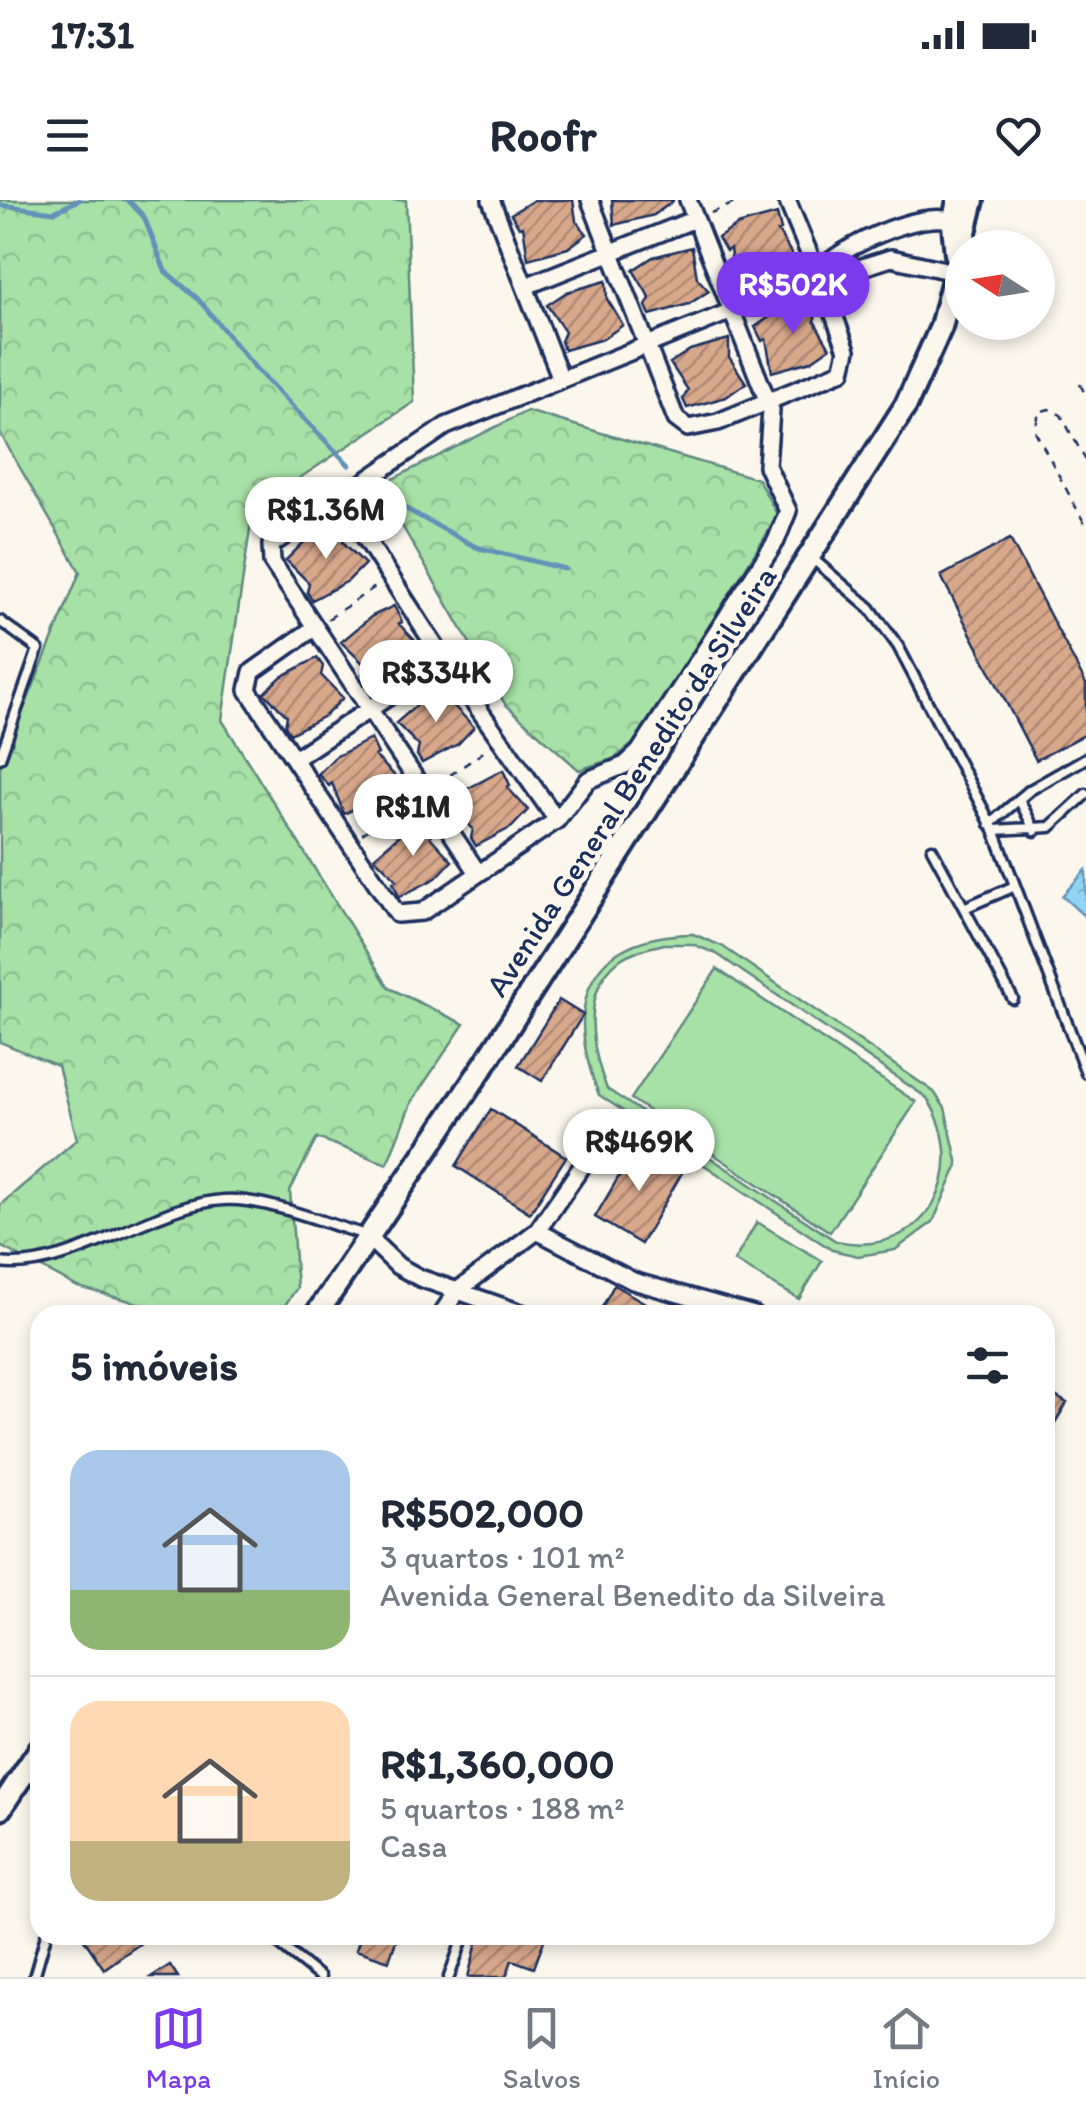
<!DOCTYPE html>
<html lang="pt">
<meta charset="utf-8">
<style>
body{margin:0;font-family:Itim,sans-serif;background:#f6f6f7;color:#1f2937;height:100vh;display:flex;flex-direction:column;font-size:38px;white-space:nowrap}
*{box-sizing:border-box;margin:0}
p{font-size:32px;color:#747a83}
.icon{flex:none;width:55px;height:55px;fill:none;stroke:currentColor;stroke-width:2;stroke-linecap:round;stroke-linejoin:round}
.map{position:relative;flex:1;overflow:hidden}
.sheet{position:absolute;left:30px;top:1105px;width:1025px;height:640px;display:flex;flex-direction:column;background:#fff;border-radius:30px;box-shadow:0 5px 15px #0003}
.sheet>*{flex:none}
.needle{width:65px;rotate:282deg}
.fabs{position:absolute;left:945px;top:30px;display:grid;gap:20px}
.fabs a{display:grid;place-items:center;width:110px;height:110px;border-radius:50%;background:#fff;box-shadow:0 5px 15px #0003;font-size:50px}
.price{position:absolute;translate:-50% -85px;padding:0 22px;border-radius:35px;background:#fff;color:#222;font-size:32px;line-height:65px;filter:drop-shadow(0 2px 5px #0008)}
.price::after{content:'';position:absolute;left:50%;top:60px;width:30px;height:22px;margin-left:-15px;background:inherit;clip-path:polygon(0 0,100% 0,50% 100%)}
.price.current{background:#7c3aed;color:#fff}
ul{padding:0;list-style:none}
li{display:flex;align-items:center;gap:30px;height:250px;padding:0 40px}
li+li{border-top:2px solid #e0e1e3}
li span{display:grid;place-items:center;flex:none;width:280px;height:200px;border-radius:30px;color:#555}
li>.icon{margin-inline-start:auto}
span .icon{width:120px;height:120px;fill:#fffc;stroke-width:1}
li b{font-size:42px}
h2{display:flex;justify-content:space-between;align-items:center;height:120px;padding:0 40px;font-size:42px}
.status{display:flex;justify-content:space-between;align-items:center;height:70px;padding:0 50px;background:#fff;direction:ltr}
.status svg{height:28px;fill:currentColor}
header{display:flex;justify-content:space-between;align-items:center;height:130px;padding:0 40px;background:#fff;font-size:45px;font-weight:700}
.dock{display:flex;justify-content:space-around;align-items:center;height:140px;border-top:2px solid #e0e1e3;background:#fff;font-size:28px;color:#747a83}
.dock a{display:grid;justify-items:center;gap:5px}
.dock .current{color:#7c3aed}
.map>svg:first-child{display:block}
</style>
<div class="status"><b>17:31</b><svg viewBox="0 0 49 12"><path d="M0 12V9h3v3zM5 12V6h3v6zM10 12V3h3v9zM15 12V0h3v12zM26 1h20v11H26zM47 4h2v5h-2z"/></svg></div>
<header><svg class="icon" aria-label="menu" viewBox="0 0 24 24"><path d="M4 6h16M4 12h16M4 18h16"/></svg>Roofr<svg class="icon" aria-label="heart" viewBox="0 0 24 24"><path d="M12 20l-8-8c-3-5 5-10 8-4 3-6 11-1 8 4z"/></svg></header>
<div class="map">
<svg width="1086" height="1777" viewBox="0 0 1086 1777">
<defs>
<pattern id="forest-crowns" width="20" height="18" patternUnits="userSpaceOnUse" patternTransform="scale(2.5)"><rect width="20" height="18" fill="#a7e1a6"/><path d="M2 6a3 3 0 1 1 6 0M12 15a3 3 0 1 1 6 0" fill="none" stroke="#8fc191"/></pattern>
<pattern id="water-ripples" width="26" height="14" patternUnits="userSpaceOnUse" patternTransform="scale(2.5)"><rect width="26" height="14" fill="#92d4f4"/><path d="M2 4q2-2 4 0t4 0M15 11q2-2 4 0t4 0" fill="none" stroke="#7db6d4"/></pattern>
<pattern id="building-hatch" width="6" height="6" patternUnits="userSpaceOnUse" patternTransform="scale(2.5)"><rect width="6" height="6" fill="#d8a88a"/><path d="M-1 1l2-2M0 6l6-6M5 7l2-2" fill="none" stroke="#ae8974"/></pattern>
</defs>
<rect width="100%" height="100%" fill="#fbf7ec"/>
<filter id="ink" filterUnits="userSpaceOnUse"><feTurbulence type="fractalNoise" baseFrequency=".01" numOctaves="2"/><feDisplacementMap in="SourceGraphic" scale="20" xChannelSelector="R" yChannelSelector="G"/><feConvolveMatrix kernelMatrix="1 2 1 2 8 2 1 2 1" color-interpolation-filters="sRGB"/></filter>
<g filter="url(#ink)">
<!-- grass -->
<path fill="#a7e1a6" stroke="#618882" stroke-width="2.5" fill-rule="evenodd" d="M693,734L722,746L934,892L945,908L958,965L933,1022L895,1050L858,1056L832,1050L599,895C563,803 586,736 693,734ZM664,744H692L717,754L927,898C974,972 926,1060 836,1041L607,889C592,851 580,791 618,761C630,751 649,748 664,744Z
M717,769L916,902L830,1032L631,899Z
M757,1022L822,1061L799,1099L734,1061Z"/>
<!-- forest -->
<path fill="url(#forest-crowns)" stroke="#618882" stroke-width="2.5" d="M0,0H406L414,202L253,309L222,520L389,788L464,824L412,901L387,964L317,938L290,991L297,1088L278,1115H182L78,1087L0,1046V1005L77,939L58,866L0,842V567L80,372L0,233Z
M527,211L758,279L778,316L638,540L615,558L579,570L505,504L379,286Z"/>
<!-- water -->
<path fill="url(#water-ripples)" stroke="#6292b8" stroke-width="2.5" d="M1086,670V713L1084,716L1062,696Z"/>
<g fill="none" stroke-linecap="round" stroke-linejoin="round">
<!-- stream -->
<path stroke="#6292b8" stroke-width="5" d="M128,0L144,17L165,71L198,99L256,169L349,265
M0,5L54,12L79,0
M388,299L476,347L565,369"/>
</g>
<!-- building -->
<path fill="url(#building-hatch)" stroke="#1b2f5e" stroke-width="2.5" d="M573,0L576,21L587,34L568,48L528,59L523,26L519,27L511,14L534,0Z
M612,0H673V1L654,15L614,25Z
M777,14L781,30L778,31L794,58L774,72L735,82L730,49L726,51L718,38L738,25Z
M692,47L697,78L709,91L689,104L650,115L646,106L650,98L633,70L653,57Z
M606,81L607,99L623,125L603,139L564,150L561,141L565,132L547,105L567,92Z
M814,103L817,113L814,121L830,148L811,161L772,172L766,139L762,141L755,127L774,114Z
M729,139V157L746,183L726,197L687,208L683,199L688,190L670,163L690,150Z
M339,324L345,333L343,342L365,364L348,381L312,400L307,392L309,383L286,360L303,343Z
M1010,339L1086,484V534L1036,560L941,376Z
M394,406L402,422L399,424L420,446L404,464L368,482L362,474L365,465L341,442L372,416Z
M317,458L323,466L321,475L343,498L326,515L290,534L285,526L287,516L264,493L281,477Z
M449,487L456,502L453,505L474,527L458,544L422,563L417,555L419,546L396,523L426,497Z
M371,539L378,554L375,556L397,578L380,596L344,614L332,583L329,586L318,574L335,557Z
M503,570L510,585L507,587L528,610L512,627L476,646L471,638L473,629L450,605L467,589Z
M427,621L431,638L452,661L436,678L399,697L393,682L397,680L374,657L404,631Z
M559,800L583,815L542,881L518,866Z
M491,909L566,957L530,1013L456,966Z
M638,944L683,971L641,1044L595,1017Z
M614,1085L666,1115H607L600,1111Z
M1045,1190L1067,1203L1045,1239Z
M81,1735H152L104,1769Z
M361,1735H398L389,1761L356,1750Z
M479,1735H546L534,1768L512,1760L506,1777H468Z
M170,1765L178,1777H151Z"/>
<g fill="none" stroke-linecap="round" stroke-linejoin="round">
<!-- lane casing -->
<g stroke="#1b2f5e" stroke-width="15">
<path id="lane" d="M813,359L870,408L898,446L994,630L1086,873
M0,421L38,449L0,558
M1019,599L1035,631
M990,624L1030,590L1086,558
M994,630L1050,627L1086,594
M932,649L1013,799
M964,708L1015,686
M0,1063C69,1073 154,1004 223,1000C264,997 326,1024 366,1035
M268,1735L320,1777
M34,1777L46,1735
M449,1777L464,1735"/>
</g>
<!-- street casing -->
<g stroke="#1b2f5e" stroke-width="22">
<path id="street" d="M491,0L561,179
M590,0L676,219L688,228L718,222L842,171L847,150L824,88
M787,0L813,63
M805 76a13 13 0 1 1 26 0a13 13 0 1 1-26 0Z
M826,65C847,44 935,3 960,25
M831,77L891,58L954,72
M526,86L695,19
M339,297L444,460L557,620
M314,428L252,472L248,490L397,714L422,712L557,620L588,580L625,565L639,552L776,341L788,311L767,266L771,210L688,0
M294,559L444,460
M478,673L272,362L271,345L446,226L806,81
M537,1031L633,1081L754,1115
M366,1035L398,1066L420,1078L527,1115
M441,1115L457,1091L537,1031L603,936"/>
</g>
<!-- secondary casing -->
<g stroke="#1b2f5e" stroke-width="28">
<path id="secondary" d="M956,54L953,25L958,0
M316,1115L486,862L906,205L941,127L973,0
M0,1609L40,1549"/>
</g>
<!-- path -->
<path stroke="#1b2f5e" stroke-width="2.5" stroke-dasharray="8 8" stroke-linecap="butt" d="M711,13L742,0
M1080,184L1086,196
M1086,261L1061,215L1049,209L1039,212L1035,231L1086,326
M328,419L375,387
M437,584L488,549
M362,634L409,602"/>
<!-- lane -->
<use href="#lane" stroke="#fbf7ec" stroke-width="8"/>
<!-- street -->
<use href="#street" stroke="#fbf7ec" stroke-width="15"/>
<!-- secondary -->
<use href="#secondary" stroke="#fbf7ec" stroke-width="20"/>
</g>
</g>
<g text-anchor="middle" stroke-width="10" stroke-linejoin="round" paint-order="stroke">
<!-- street labels -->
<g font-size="32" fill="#1b2f5e" stroke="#fbf7ec">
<text transform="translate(631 581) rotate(-57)" y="11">Avenida General Benedito da Silveira</text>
</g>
</g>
</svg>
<div class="fabs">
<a><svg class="needle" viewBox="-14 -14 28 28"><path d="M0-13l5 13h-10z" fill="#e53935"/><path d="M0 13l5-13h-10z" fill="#747a83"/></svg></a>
</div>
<b class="price current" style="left:793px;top:137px">R$502K</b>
<b class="price" style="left:326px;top:362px">R$1.36M</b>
<b class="price" style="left:436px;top:525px">R$334K</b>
<b class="price" style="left:413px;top:659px">R$1M</b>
<b class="price" style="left:639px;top:994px">R$469K</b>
<section class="sheet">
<h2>5 imóveis<svg class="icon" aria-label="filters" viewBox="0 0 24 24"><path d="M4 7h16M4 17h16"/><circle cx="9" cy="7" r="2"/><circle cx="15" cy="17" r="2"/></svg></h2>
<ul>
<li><span style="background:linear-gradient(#a9c7e8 70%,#8fb573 0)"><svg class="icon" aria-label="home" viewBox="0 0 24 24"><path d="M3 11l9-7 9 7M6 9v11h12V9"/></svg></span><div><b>R$502,000</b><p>3 quartos · 101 m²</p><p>Avenida General Benedito da Silveira</p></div></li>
<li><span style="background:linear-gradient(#ffd9b3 70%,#c2b280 0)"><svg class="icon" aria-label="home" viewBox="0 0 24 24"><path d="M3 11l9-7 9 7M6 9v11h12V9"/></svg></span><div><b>R$1,360,000</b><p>5 quartos · 188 m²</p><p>Casa</p></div></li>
</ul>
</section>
</div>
<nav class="dock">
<a class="current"><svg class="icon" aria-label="map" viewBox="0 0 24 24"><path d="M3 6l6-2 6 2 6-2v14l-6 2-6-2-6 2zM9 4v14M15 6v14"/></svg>Mapa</a>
<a><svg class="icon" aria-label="saved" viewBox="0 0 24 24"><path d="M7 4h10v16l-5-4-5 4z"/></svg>Salvos</a>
<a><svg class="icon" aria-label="home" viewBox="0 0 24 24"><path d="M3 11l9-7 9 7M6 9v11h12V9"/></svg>Início</a>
</nav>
